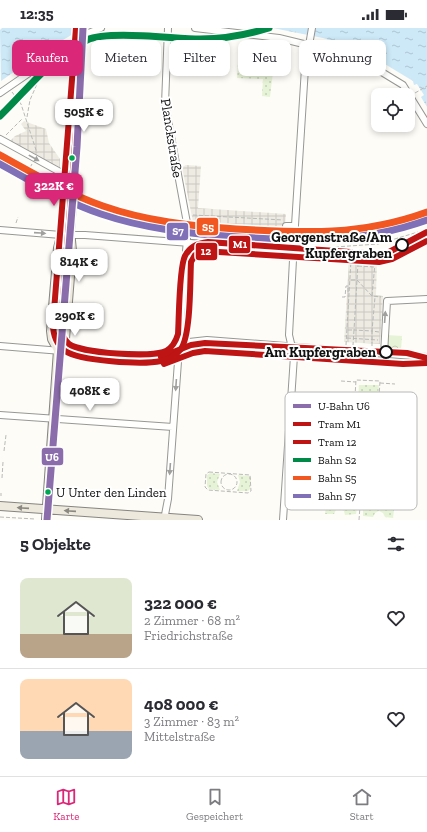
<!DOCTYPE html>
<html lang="de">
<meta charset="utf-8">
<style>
body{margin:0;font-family:"Zilla Slab",serif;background:#f2f2f3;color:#2b2b33;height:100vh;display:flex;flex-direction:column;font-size:15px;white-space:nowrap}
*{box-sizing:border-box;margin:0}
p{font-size:13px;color:#7c7c81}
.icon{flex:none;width:22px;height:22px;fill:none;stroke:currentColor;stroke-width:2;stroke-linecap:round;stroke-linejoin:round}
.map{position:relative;height:492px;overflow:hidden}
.sheet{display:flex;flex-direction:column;background:#fff;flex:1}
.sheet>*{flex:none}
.top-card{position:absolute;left:12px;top:12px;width:403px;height:36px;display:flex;gap:8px}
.buttons{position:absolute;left:371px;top:60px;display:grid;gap:8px}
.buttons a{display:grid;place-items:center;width:44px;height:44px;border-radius:8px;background:#fff;box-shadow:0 2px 6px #0003;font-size:20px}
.price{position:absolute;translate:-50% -34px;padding:0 9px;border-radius:8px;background:#fff;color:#222;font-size:13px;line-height:26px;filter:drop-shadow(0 1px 2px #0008)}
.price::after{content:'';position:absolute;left:50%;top:24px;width:12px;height:9px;margin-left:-6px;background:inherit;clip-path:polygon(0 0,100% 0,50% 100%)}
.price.selected{background:#db2777;color:#fff}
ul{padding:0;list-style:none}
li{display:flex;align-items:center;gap:12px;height:100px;padding:0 20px}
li+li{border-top:1px solid #e1e1e2}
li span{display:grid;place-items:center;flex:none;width:112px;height:80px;border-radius:8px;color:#555}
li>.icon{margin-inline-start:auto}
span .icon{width:48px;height:48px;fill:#fffc;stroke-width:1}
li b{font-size:17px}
h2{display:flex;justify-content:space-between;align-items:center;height:48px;padding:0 20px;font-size:17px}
.tag{padding:0 14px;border-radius:8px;background:#fff;box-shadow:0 2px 6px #0003;font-size:14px;line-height:36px}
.tag.selected{background:#db2777;color:#fff}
.status{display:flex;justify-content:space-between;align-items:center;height:28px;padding:0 20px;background:#fff;direction:ltr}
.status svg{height:11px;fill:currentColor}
.tabs{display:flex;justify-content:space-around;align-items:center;height:56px;border-top:1px solid #e1e1e2;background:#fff;font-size:11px;color:#7c7c81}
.tabs a{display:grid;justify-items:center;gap:2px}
.tabs .selected{color:#db2777}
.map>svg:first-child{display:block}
</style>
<div class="status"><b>12:35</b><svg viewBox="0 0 49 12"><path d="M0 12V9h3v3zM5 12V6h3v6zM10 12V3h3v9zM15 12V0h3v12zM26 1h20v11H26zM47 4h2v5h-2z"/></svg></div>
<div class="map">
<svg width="427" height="492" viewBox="0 0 427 492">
<defs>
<pattern id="grass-dots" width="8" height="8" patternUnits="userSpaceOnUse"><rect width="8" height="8" fill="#e7f3d7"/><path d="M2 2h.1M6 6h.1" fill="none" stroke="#c5cfb8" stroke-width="1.8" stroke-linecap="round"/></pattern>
<pattern id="park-crowns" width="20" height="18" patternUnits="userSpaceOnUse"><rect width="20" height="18" fill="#e7f3d7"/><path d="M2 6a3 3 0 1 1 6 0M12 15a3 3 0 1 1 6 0" fill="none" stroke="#c5cfb8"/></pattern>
<pattern id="plaza-grid" width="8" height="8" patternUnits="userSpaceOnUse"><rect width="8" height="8" fill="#edebe2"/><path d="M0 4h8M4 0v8" fill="none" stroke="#cac8c1"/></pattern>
<pattern id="water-ripples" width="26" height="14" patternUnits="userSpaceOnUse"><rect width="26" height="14" fill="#cde8f7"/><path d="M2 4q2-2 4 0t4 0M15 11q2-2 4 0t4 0" fill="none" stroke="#afc6d3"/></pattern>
</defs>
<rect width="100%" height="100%" fill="#fdfcf7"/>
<!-- grass -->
<path fill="url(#grass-dots)" d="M238,34C249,35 266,34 273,44L270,69L262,68L263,51L237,50Z
M359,357H379L375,415L355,414Z
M210,445L220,446L217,454L220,462L209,461L207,458V447Z
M238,447L249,448L251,450L250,461L248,463H237L240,454Z
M326,478L357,480L356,486L345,487L344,483L340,481L336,482L334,486H325Z
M363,480L394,482L393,490L385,489L383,485L379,483L375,485L373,489L363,488Z"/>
<!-- park -->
<path fill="url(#park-crowns)" d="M387,307L402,308L401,322L386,321Z"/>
<!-- plaza -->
<path fill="url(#plaza-grid)" d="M24,93L46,101L49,115L60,131V142L9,114L15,108L26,103L21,96Z
M186,137L201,138L198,180L286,186L285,200L193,194L182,139Z
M349,232L377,234L376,267L383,268L380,316L344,314Z"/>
<!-- water -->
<path fill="url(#water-ripples)" d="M2,0H83L53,18L52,17L1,53L0,2Z
M273,0H427V79L421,69L424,67L417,56L414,57L413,53L360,21L323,10Z"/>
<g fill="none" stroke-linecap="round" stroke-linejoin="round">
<!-- minor-tunnel -->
<path stroke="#dad9d4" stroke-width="6" stroke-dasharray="6 3" stroke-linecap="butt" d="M187,210V195"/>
<!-- minor casing -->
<g stroke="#979795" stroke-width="8">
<path id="minor" d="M168,0L165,76L187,195
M195,0L279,10L357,29L403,57L427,96
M0,65L86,6L101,0
M0,111L60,144L71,146
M286,198H295
M0,202L61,207
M70,207H85L377,229L392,226L427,207
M0,318L160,331L167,329L189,314L207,312L427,329
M384,326L387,273L427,271
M0,387L173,399
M164,492L168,471L187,210
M283,492L294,328L289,307L294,213L305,40L312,0"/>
</g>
<!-- major casing -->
<g stroke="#858482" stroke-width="10">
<path id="major" d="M58,322L64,315L65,311L72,223L70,202L74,151L71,147L81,0
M0,478L198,492
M46,492L58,322L52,311L51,303L58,220L63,201L67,151L71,147"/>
</g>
<!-- path -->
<path stroke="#b9b9b8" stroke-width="1" stroke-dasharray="4 2" stroke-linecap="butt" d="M37,55L53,37
M27,59L35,53L33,50
M12,64L21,76L37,125
M415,65L427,58
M62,87H66
M27,89L30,72L37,56L35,53
M6,107L22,91
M32,136L26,147L33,151
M34,153L35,150
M27,157L29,158
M79,176L94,183
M193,187L283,192
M16,195L18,189
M335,219L378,216L418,204
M358,235L354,302L372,303L375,269
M358,238L375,239
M351,252H357L372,268L381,269
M372,268L375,235
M342,269H345L346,258H348V264
M348,302H354L353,317
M347,310L378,312
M346,317L351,232
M372,318V303L379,304
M341,353L356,354
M380,355L395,356
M295,402L306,403L308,387L297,386
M352,417L356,352L380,353L376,419
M4,423L6,407
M355,424V417
M374,426V419
M209,444L250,447L251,463L248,465L208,462L205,459L206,446Z
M221 454a8 8 0 1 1 16 0a8 8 0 1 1-16 0Z
M2,450L3,434
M361,452L362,451
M1,468V465
M325,476L348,478
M371,479L395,481
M0,489L35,491
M359,492L360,478"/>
<!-- minor -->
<use href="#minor" stroke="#fffffe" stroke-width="6"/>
<!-- major -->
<use href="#major" stroke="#ede9dc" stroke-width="8"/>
<!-- tram -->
<path stroke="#d9c6c7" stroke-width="1" d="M407,325L427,327"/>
<!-- rail-1 casing -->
<g stroke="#fff" stroke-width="10">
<path id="rail-1" d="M0,88C27,62 52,28 87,12C109,2 174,11 200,11C224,11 246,7 269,0"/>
</g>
<!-- rail-2 casing -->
<g stroke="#fff" stroke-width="10">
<path id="rail-2" d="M0,127C33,145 66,165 103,178C146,193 191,198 236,201C305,205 361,208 427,184"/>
</g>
<!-- rail-3 casing -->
<g stroke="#fff" stroke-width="10">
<path id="rail-3" d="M0,136C33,154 65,174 101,186C145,201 192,206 238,209C304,213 363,215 427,192"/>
</g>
<!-- rail-1 -->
<use href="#rail-1" stroke="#018a47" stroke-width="7"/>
<!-- rail-2 -->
<use href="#rail-2" stroke="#f25721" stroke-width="7"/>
<!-- rail-3 -->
<use href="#rail-3" stroke="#8070b7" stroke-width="7"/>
<!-- tram-1 casing -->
<g stroke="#fff" stroke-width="9">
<path id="tram-1" d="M84,0L61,296C61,304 63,311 69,316C81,325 153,330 166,323C173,319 176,313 178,306C179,291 179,239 185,228C190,218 198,215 208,214L379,226L389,224L427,204
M161,329L191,317L205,315L407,325L427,330"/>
</g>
<!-- tram-2 casing -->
<g stroke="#fff" stroke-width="9">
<path id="tram-2" d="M76,0L53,296C53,306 56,316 65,323C80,333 142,337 161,333C169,332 176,327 181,321C191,306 190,254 191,234L195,227L202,223L379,234L392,231L427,213
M164,336L193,325L205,323L403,336L427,335"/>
</g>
<!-- tram-1 -->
<use href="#tram-1" stroke="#be1414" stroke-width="6"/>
<!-- tram-2 -->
<use href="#tram-2" stroke="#be1414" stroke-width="6"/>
<!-- metro-1 casing -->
<g stroke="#fff" stroke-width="10">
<path id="metro-1" d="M47,492L77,119L83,0"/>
</g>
<!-- metro-1 -->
<use href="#metro-1" stroke="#8c6dab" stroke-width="7"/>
</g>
<!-- one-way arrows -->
<defs><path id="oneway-solid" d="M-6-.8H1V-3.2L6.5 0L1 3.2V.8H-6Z"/></defs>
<g fill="#a0a09f">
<use href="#oneway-solid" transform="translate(34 130) rotate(29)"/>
<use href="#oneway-solid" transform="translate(40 205) rotate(4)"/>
<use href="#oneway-solid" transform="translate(385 289) rotate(-86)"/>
<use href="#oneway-solid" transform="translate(176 357) rotate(94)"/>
<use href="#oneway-solid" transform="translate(170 441) rotate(94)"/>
</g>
<g fill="#8a8881">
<use href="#oneway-solid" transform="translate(23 480) rotate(-176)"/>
<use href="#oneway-solid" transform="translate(70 483) rotate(-176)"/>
</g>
<!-- markers -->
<g fill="#00a651" stroke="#fff" stroke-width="1.5">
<circle cx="72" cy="130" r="3.5"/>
<circle cx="48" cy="464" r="3.5"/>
</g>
<g fill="#fff" stroke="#111" stroke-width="2">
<circle cx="402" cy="217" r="6"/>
<circle cx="386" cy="324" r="6"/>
</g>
<g text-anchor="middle" stroke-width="4" stroke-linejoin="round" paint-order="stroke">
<!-- bus labels -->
<g font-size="13" fill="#111" stroke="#fff" text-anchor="start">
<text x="56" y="469">U Unter den Linden</text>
</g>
<!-- street labels -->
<g font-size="14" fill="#111" stroke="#fff">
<text transform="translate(172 110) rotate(81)" y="5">Planckstraße</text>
</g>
<!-- stop labels -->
<g font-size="14" font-weight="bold" fill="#111" stroke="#fff" text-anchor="end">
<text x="392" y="214">Georgenstraße/Am<tspan x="392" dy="16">Kupfergraben</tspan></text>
<text x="376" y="329">Am Kupfergraben</text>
</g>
</g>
<!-- legend -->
<rect x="285" y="364" width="132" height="118" rx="6" fill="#fff" stroke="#b8b8b8" stroke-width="1"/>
<rect x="293" y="376" width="18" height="4" fill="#8c6dab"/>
<rect x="293" y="394" width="18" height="4" fill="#be1414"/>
<rect x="293" y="412" width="18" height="4" fill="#be1414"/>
<rect x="293" y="430" width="18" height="4" fill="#018a47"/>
<rect x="293" y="448" width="18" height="4" fill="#f25721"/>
<rect x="293" y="466" width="18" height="4" fill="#8070b7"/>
<g font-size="11" fill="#111">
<text x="318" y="382">U-Bahn U6</text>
<text x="318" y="400">Tram M1</text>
<text x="318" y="418">Tram 12</text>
<text x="318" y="436">Bahn S2</text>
<text x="318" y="454">Bahn S5</text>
<text x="318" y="472">Bahn S7</text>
</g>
<g stroke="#fff" stroke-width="1.5">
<rect x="196" y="189" width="23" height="19" rx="4" fill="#f25721"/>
<rect x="166" y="194" width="23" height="19" rx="4" fill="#8070b7"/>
<rect x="228" y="207" width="23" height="19" rx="4" fill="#be1414"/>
<rect x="195" y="214" width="23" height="19" rx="4" fill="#be1414"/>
<rect x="41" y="419" width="23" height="19" rx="4" fill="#8c6dab"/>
</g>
<g font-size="11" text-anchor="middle" font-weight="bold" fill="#fff">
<text x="208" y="203">S5</text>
<text x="178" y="207">S7</text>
<text x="240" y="220">M1</text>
<text x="206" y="227">12</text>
<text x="52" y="433">U6</text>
</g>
</svg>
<div class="buttons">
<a><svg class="icon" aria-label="locate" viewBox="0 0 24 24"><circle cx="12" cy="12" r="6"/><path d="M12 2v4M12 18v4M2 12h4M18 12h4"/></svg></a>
</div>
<b class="price" style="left:84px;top:105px">505K €</b>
<b class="price selected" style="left:54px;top:179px">322K €</b>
<b class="price" style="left:79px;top:255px">814K €</b>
<b class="price" style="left:75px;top:309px">290K €</b>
<b class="price" style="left:90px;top:384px">408K €</b>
<div class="top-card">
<a class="tag selected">Kaufen</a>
<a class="tag">Mieten</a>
<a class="tag">Filter</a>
<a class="tag">Neu</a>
<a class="tag">Wohnung</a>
</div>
</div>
<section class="sheet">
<h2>5 Objekte<svg class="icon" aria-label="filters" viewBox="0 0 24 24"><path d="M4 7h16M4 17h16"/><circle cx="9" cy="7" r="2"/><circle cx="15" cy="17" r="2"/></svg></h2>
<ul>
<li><span style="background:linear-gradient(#dfe7d0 70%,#b9a48a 0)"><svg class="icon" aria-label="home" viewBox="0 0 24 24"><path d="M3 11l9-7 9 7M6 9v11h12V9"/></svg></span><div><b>322 000 €</b><p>2 Zimmer · 68 m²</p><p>Friedrichstraße</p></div><svg class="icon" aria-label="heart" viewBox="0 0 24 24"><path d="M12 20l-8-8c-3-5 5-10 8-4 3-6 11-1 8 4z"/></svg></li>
<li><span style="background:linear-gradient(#ffd9b3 65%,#9aa5b1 0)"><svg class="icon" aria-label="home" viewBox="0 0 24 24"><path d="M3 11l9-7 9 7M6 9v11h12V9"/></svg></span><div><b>408 000 €</b><p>3 Zimmer · 83 m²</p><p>Mittelstraße</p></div><svg class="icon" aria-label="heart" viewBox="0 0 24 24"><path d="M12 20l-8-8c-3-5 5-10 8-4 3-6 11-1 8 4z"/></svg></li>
</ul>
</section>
<nav class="tabs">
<a class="selected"><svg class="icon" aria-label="map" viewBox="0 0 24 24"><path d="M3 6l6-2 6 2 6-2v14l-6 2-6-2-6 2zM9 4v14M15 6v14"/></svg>Karte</a>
<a><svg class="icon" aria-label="saved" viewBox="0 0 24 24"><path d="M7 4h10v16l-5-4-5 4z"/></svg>Gespeichert</a>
<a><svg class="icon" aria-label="home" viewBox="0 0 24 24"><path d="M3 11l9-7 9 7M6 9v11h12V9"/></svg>Start</a>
</nav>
